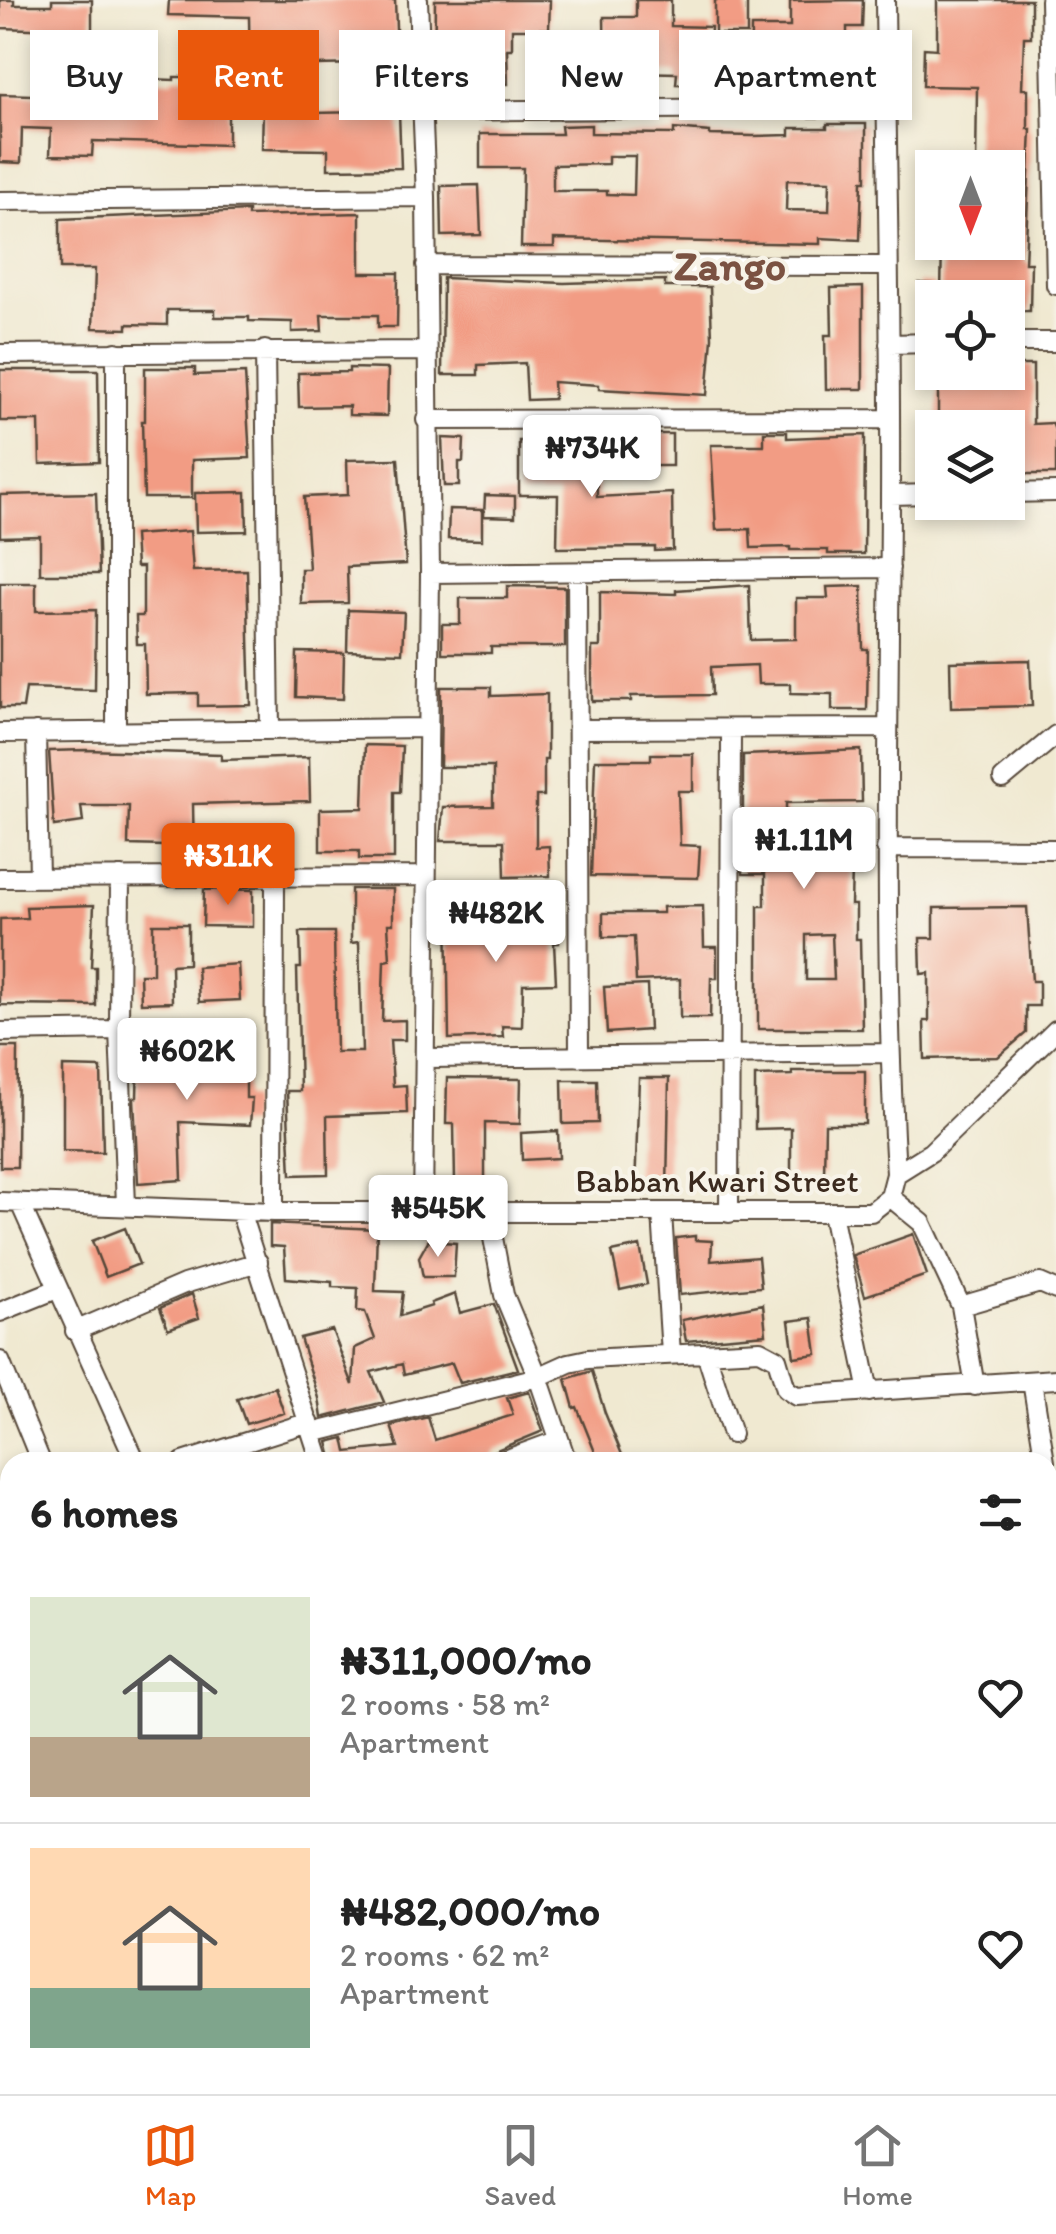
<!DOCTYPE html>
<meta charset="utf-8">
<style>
body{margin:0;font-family:Itim,sans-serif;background:#f6f6f6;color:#222;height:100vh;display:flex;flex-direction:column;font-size:38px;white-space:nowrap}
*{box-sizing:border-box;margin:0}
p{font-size:32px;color:#767676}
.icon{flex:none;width:55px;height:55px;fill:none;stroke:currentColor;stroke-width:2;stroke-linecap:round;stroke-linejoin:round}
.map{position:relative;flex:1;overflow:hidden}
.drawer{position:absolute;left:0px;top:1452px;width:1058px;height:642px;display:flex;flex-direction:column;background:#fff;border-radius:30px 30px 0 0;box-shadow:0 5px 15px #0003}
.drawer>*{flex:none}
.guide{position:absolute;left:30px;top:30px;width:998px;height:90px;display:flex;gap:20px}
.needle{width:65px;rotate:180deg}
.fabs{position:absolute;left:915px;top:150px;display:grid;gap:20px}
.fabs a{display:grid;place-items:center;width:110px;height:110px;border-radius:0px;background:#fff;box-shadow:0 5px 15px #0003;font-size:50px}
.price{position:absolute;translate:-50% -85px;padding:0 22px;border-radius:10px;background:#fff;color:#222;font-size:32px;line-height:65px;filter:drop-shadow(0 2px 5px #0008)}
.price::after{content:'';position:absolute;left:50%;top:60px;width:30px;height:22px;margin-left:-15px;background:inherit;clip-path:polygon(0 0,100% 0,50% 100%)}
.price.current{background:#ea580c;color:#fff}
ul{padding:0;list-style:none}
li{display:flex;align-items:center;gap:30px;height:250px;padding:0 30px}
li+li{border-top:2px solid #e0e0e0}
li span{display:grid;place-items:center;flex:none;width:280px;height:200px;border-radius:0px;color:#555}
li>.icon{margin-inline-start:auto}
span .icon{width:120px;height:120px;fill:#fffc;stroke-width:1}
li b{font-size:42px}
h2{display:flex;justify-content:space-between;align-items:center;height:120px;padding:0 30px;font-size:42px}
.tag{padding:0 35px;border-radius:0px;background:#fff;box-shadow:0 5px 15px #0003;font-size:35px;line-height:90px}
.tag.current{background:#ea580c;color:#fff}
.tabs{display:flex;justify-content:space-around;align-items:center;height:140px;border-top:2px solid #e0e0e0;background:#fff;font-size:28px;color:#767676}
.tabs a{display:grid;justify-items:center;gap:5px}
.tabs .current{color:#ea580c}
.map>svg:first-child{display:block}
</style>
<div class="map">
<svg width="1056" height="2094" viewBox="0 0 1056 2094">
<rect width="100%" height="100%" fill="#f7f3e8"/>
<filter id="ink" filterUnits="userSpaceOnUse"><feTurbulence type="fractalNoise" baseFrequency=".01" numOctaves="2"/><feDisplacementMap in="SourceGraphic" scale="20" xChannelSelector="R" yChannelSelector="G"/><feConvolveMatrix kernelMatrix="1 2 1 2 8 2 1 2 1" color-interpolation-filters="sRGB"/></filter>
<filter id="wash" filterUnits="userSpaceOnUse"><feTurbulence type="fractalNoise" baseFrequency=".0048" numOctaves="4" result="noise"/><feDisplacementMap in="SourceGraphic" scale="40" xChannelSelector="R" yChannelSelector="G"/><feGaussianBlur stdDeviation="2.25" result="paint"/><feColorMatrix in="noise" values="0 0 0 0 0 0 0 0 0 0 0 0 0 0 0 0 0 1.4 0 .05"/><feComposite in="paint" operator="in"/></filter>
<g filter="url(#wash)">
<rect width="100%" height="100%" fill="#f0e9d1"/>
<g id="blocks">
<!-- building -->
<path fill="#f29c84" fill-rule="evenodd" d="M0,0H14V5H52V0H92V31L0,28Z
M169,0H395L401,168L328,169V150L262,149L264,66L250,67L249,17L168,15ZM365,64L366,112L312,113L313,65Z
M435,0H550L549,29H512V49H507L508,84L434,83Z
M636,0H671V26L711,27L709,85L676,84L677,73L631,72V87H605L604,17H636Z
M715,0H747V34H715Z
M863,0L862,27H847V76L782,77V89H750L751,27H790V1Z
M937,0H1031V37H1024L1022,89H1028V129H1031L1025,263H1031L1030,311H1008V298L941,293L942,242H1008V168H976L977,87L923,86L924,48L937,49Z
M97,77L174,80V77H228V145L93,141L92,156L50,155L51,129L22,128L21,163L0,162V94L97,97Z
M827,124H866V181H862L860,240L820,238V244L554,239V247H521L523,168H480V134H562L561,126L591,125V133L674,134V129L710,132V135L753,136L790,135V128H827ZM608,156H635L634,195L607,194V191H553V165L608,164ZM787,180L830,181L829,211L786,210Z
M479,185L481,235L442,236L441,186Z
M248,211V216L360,213V273H398L397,327H378V315H321L322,331L292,332V322L249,321V317H215V310H167V325L127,324V329L93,328L95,269H60V219Z
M443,278L564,283L665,280V287H710L712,338L707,395L599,389V385L553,382L554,399L527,400L525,363L478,365V375H442Z
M919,283L933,284L938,298H932V315L918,314Z
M863,287V389H826L825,335H832L831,288Z
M1008,365H1033V424L1052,423L1056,432V474H1008V428H938V372H1008Z
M145,368H195V375L245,373L250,458L192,460V498H144L142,421H145Z
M349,368L388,369L387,416L349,415V406L299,407L298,373L349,372Z
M0,370H98L99,462L40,464L39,421H0Z
M764,432H787V438L865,435L864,554H828V550H790V547L751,548L750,529L716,530L711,445H764Z
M639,434H672V466H639Z
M442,438L464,439L463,462H459V486H444Z
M596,440L597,497L672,493L673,550L655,551V547L557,548L558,495H519V441Z
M398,459L406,564L347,567L348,603L301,604V569H309L304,497L348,495L347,460Z
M246,492L247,531L196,532L195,493Z
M96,493L99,574H40V536L0,537V495Z
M485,495L515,496V517L484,516Z
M449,509L482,510V540L448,539Z
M190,531L193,571L247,570L251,705L198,706V693L146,694L145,644H137L136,616H143V567H136L134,535Z
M0,583H36V611L96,610L95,690L26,688L23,708H0Z
M749,585L751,640L796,639V598H828L827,587L862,586L863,649H868L867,710H832V694L791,693V684H758L757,665L711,667L712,695L631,696V701H592V647H600V592L676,594V590Z
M507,586L565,587V647H491V653H442V624H460V598H507Z
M348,610L404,612L402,653L347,651Z
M297,652L344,653L343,699L296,697Z
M1030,660L1032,706L951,708L950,662Z
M441,687H491V696L547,694V760H544V796H536V847L549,846L550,876L505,877L504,841H440L443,807L493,806V767H440Z
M365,745L402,746L400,792H394V859H359V851H320V809L363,808Z
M86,750L221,754V760L309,757L310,801L193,804L194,858H166L165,846L128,845L129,806H81L83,822L54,826L49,751Z
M861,750L862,802L786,803V831L853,832L851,905H856V939H860L862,1029H758V906H765V874H743V755ZM832,934L834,980H806V935Z
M651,754H693V791H678L680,845L700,846L698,878L591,876L595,760H651Z
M220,889L253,890V927L203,926L204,890Z
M351,889H393V924H388L390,960L384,961L382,1021L405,1020V1040H390L393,1086L406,1085L407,1113L327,1116L328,1174L291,1175L287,1091H300L297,968H301L300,932H334L336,1052H362L359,942L351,943Z
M94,905L91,967H96V1006L0,1005V919L27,918L26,907Z
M447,906L559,908V943H554L556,983L523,984L522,1027L502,1026L503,1037L449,1039Z
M703,906L704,947H717V978H711L710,1018H680V979L636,981L634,937H603V913H663V907Z
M1027,907L1032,981H1039V1006H1026V1033L998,1057L925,1059L924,1021H929V973L921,974L920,938H934V908Z
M153,924H188V964L171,965L172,1002L141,1003L140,974H153Z
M238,964L240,1000L199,1002L197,967Z
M647,985L649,1030L607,1033L604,987Z
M208,1042H246V1098H252L250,1125L180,1122L182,1180L138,1183L134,1098L137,1097L138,1061H174L175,1048L208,1049Z
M0,1047H18L17,1167H0Z
M63,1067L101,1068L103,1152L63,1151Z
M792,1071H865V1124H825L824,1176H791V1128L755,1129V1076L792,1075Z
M447,1078L521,1079L520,1124L485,1123V1181L455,1182L454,1124H446Z
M639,1078H669L667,1191L635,1190Z
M562,1080H597L598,1123L563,1124Z
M558,1131L559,1158L522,1160L521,1133Z
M270,1224L377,1229L375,1291L403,1292L400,1316L432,1306L431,1303L455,1294L460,1313L494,1304L518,1369L460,1383L452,1363L404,1375L402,1364L371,1372L384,1402L322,1418L319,1398L300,1338L332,1330L353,1385L355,1348L375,1339L365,1312L357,1311L358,1288L332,1287V1282L286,1278L284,1247L270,1246Z
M125,1228L139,1264L106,1277L92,1241Z
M913,1234L927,1275L865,1296L853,1255Z
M695,1236V1240L712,1241L711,1261L758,1257L761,1287L680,1295L676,1238Z
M428,1241L456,1243L454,1277H423L419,1257Z
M640,1246L647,1284L620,1290L612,1252Z
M192,1294L199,1318L168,1329L160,1308Z
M763,1304L766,1334L686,1341L682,1320Z
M812,1318L817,1354L794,1357L789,1321Z
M592,1371L605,1413L625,1462H599L577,1407L574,1408L566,1379Z
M275,1387L284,1413L246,1424L237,1399Z
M529,1392L543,1431L494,1451L487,1462H473L472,1458L458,1462H340L339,1457L335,1460L331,1454L328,1442L344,1438L347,1452L398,1447L391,1426L428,1417L435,1440L513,1415L507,1398Z"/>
</g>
</g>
<g filter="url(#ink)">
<use href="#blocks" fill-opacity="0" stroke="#564739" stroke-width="2.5"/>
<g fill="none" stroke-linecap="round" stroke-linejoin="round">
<!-- minor casing -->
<g stroke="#564739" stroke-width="22">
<path id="minor" d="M418,0L426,197L430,573L423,1212
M885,0C887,167 891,333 890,500C889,725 883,949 896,1174
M1050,0L1056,285
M422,111L886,107
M0,201L426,197
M426,265L888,266
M1008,342H1056
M889,344L932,343
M265,350L270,730
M116,352V732
M0,354L426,351
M426,420L890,419
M1008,493L1056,492
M890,495L932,494
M577,572L579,1057
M430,573L890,568
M578,729L888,728
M36,732L39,877
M0,733L426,728
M1003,779L1056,735
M886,848L1056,849
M120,877L119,1030L126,1205
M0,878L426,876
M0,1032L119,1030
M427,1058L889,1053
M890,1197L922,1223L961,1306L975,1386
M0,1202L274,1212H871L890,1197L896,1174L931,1152L1056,1030
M20,1203L136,1462
M240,1211L321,1462
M274,1212L275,876
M488,1212L504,1295L538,1377L567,1462
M662,1213L671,1354
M729,1213L731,730
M832,1213L869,1392
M961,1306L1040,1283L1056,1290
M0,1312L57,1289
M75,1331L184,1284L258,1262
M706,1353L732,1434
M0,1361L41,1462
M1032,1381L1045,1462
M312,1433L538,1377L569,1363L588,1359L760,1350L777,1359L786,1389L796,1396L1056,1379
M183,1462L309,1422
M499,1462L559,1440
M1048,1482L1051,1504L1048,1518
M1048,1532H1056
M0,1564L10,1571
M1048,1616L1056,1663
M1048,1758L1056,1756
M0,1832L10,1836
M1048,1872L1056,1867
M0,1967L10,1964
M74,2085L77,2094
M184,2085L186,2094
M378,2085L380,2094
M537,2085L540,2094
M637,2085L641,2094
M737,2085L740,2094
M809,2085L828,2094
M863,2085L866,2094
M0,2088L13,2085
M576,2094L594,2085
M1044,2094L1049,2083L1056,2079"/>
</g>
<!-- minor -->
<use href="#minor" stroke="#fff" stroke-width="18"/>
</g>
</g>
<g text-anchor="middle" stroke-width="8" stroke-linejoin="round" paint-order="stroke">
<!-- street labels -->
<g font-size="32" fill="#3b2a1e" stroke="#f7f3e8">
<text x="717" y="1192">Babban Kwari Street</text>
</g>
<!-- district labels -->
<g font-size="42" font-weight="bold" fill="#7b5242" stroke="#f7f3e8">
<text x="730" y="280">Zango</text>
</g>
</g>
</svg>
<div class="fabs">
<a><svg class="needle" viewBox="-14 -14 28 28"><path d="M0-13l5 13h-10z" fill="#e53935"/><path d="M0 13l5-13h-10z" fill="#767676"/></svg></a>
<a><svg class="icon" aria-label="locate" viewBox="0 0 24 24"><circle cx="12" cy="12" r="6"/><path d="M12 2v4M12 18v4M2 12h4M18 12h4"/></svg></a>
<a><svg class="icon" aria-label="layers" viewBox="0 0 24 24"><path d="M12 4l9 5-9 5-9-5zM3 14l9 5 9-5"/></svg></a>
</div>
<b class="price" style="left:592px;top:500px">₦734K</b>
<b class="price" style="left:804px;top:892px">₦1.11M</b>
<b class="price current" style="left:228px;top:908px">₦311K</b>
<b class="price" style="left:496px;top:965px">₦482K</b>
<b class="price" style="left:187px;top:1103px">₦602K</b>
<b class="price" style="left:438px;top:1260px">₦545K</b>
<div class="guide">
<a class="tag">Buy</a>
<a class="tag current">Rent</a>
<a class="tag">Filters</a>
<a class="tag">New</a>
<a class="tag">Apartment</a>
</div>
<section class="drawer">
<h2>6 homes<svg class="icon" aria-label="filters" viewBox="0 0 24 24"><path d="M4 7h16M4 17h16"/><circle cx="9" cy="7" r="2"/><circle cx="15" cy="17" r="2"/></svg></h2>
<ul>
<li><span style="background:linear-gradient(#dfe7d0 70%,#b9a48a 0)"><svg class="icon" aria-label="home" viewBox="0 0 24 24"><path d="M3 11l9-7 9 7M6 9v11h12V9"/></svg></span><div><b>₦311,000/mo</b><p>2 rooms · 58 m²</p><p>Apartment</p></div><svg class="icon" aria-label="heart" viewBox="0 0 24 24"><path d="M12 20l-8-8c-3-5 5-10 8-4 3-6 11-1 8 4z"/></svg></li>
<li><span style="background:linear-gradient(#ffd9b3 70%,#7fa58c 0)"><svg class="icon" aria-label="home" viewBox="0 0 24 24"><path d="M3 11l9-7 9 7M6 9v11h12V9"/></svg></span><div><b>₦482,000/mo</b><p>2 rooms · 62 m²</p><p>Apartment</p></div><svg class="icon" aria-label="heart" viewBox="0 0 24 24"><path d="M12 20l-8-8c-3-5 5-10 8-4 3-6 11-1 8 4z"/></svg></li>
</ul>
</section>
</div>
<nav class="tabs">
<a class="current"><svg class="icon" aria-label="map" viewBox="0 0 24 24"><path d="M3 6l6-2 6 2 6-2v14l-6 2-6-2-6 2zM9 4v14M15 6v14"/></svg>Map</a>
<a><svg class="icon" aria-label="saved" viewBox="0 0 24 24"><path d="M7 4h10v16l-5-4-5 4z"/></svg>Saved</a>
<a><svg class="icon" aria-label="home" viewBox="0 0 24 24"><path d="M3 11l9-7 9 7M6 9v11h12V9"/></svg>Home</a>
</nav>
